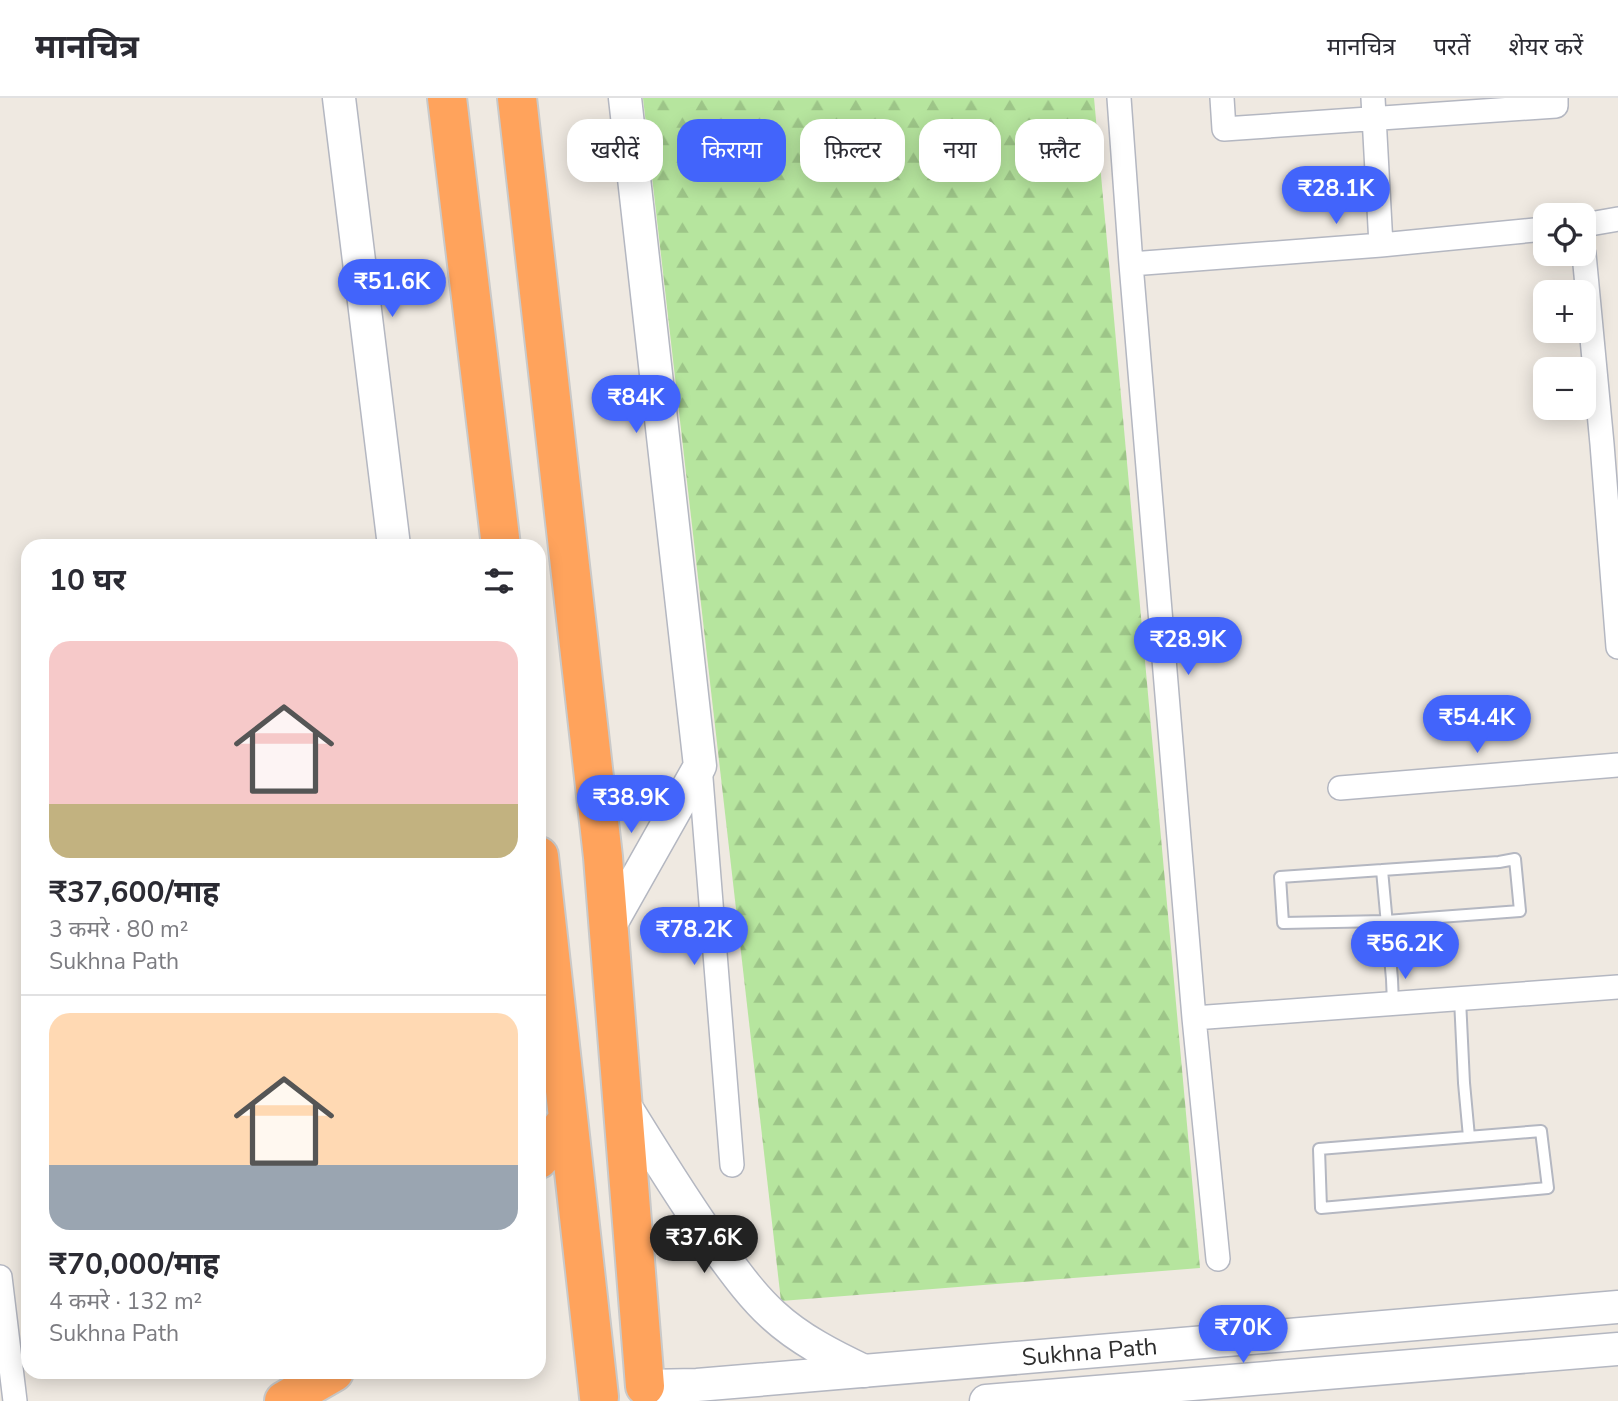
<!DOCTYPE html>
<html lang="hi">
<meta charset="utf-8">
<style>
body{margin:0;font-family:"Nunito Sans","Noto Sans Devanagari",sans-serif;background:#f7f7f7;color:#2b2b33;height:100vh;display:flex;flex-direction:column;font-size:26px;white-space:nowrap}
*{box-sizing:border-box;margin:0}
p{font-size:23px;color:#7c7c81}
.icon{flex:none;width:38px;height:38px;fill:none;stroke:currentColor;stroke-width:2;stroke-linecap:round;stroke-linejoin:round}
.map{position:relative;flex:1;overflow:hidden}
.drawer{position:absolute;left:21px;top:441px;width:525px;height:840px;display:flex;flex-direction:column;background:#fff;border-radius:21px;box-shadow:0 4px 18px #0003}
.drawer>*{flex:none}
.banner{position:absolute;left:567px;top:21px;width:665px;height:63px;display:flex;gap:14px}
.tools{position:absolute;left:1533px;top:105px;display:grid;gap:14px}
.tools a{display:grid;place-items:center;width:63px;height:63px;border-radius:14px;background:#fff;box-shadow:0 4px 18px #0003;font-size:35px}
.price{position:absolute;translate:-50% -60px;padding:0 16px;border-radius:24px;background:#4264fb;color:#fff;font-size:23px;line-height:46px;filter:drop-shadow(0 2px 4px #0008)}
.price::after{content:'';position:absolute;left:50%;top:42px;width:21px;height:16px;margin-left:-10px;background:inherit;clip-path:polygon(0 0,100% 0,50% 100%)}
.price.selected{background:#222;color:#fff}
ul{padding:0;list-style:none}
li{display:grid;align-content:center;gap:14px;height:371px;padding:0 28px}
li+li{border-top:2px solid #e1e1e2}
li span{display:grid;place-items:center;height:217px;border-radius:21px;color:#555}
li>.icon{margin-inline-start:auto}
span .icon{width:126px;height:126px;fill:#fffc;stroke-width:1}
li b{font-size:30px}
h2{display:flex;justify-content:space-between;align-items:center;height:84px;padding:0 28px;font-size:30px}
.chip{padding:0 24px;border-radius:21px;background:#fff;box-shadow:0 4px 18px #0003;font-size:24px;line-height:63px}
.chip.selected{background:#4264fb;color:#fff}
header{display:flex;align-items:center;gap:42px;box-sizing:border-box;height:98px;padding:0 35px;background:#fff;border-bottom:2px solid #e1e1e2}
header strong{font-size:33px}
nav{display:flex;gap:38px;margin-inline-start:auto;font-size:24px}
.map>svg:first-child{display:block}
</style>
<header>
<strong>मानचित्र</strong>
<nav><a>मानचित्र</a><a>परतें</a><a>शेयर करें</a></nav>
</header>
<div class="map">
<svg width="1618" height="1303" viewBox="0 0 1618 1303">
<defs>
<pattern id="forest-firs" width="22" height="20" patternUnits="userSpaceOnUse" patternTransform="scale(1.75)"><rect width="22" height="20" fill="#b6e59e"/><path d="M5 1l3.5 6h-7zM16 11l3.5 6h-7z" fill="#9dc588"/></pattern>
</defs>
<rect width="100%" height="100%" fill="#efe9e1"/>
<!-- forest -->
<path fill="url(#forest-firs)" d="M643,0H1094L1200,1170L781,1203Z"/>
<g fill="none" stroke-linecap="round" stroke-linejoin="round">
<!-- lane casing -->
<g stroke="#b4b7c1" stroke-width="14">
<path id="lane" d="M1515,761L1520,813L1386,823L1283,825L1280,779L1499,764Z
M1382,772L1392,881L1393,906
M1460,901L1464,985L1469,1039
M1541,1033L1548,1090L1321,1110L1319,1051Z"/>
</g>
<!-- street casing -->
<g stroke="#b4b7c1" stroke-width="26">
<path id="street" d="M1119,0L1131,166L1194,920L1218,1161
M1222,0L1224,31L1556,8V0
M1373,0L1381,147
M1584,127L1618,121
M1584,156L1602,346L1618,549
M1131,166L1381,147L1545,131
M700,668L732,1067
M1340,690L1618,667
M1194,920L1618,889
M0,1179L15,1303"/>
</g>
<!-- secondary casing -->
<g stroke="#b4b7c1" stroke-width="35">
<g id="secondary">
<path d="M339,0L394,448"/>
<path d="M608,831L700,668L625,0"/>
<path d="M622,1003C653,1053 684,1104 718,1151C735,1174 752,1198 773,1217C799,1241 832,1258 864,1273"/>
<path id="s1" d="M645,1288L697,1287L1618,1209"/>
<path d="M986,1303L1618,1251"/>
</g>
</g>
<!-- highway casing -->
<g stroke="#c9c9c9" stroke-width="42">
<path id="highway" d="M447,0L501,448
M517,0L603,759L645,1288
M539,758L599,1299
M539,1061L568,1021
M284,1303L334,1274"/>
</g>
<!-- lane -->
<use href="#lane" stroke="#fff" stroke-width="10"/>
<!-- street -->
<use href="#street" stroke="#fff" stroke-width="23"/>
<!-- secondary -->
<use href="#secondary" stroke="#fff" stroke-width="32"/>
<!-- highway -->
<use href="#highway" stroke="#ffa35c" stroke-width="38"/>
</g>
<g text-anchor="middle" stroke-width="5" stroke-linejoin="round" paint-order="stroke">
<!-- street labels -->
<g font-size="24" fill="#2e2e2e" stroke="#fff">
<text dy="8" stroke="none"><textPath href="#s1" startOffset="446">Sukhna Path</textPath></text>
</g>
</g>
</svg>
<div class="tools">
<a><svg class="icon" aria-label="locate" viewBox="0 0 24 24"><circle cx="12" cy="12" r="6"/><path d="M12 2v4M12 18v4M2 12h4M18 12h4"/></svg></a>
<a>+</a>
<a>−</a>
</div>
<b class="price" style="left:1336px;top:128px">₹28.1K</b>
<b class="price" style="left:392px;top:221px">₹51.6K</b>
<b class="price" style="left:636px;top:337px">₹84K</b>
<b class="price" style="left:1188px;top:579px">₹28.9K</b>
<b class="price" style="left:1477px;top:657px">₹54.4K</b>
<b class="price" style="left:631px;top:737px">₹38.9K</b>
<b class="price" style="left:694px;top:869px">₹78.2K</b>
<b class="price" style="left:1405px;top:883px">₹56.2K</b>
<b class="price selected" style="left:704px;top:1177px">₹37.6K</b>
<b class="price" style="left:1243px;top:1267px">₹70K</b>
<div class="banner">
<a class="chip">खरीदें</a>
<a class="chip selected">किराया</a>
<a class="chip">फ़िल्टर</a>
<a class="chip">नया</a>
<a class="chip">फ़्लैट</a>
</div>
<section class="drawer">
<h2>10 घर<svg class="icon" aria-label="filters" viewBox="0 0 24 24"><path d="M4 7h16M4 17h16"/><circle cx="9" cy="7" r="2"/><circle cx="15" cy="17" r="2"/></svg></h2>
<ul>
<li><span style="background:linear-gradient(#f6c9c9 75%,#c2b280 0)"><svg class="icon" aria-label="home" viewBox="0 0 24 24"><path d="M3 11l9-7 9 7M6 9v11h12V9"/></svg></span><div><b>₹37,600/माह</b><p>3 कमरे · 80 m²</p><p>Sukhna Path</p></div></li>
<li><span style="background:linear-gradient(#ffd9b3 70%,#9aa5b1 0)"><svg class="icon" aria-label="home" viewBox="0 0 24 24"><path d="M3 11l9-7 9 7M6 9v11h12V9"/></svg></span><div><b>₹70,000/माह</b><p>4 कमरे · 132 m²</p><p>Sukhna Path</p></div></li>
</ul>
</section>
</div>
